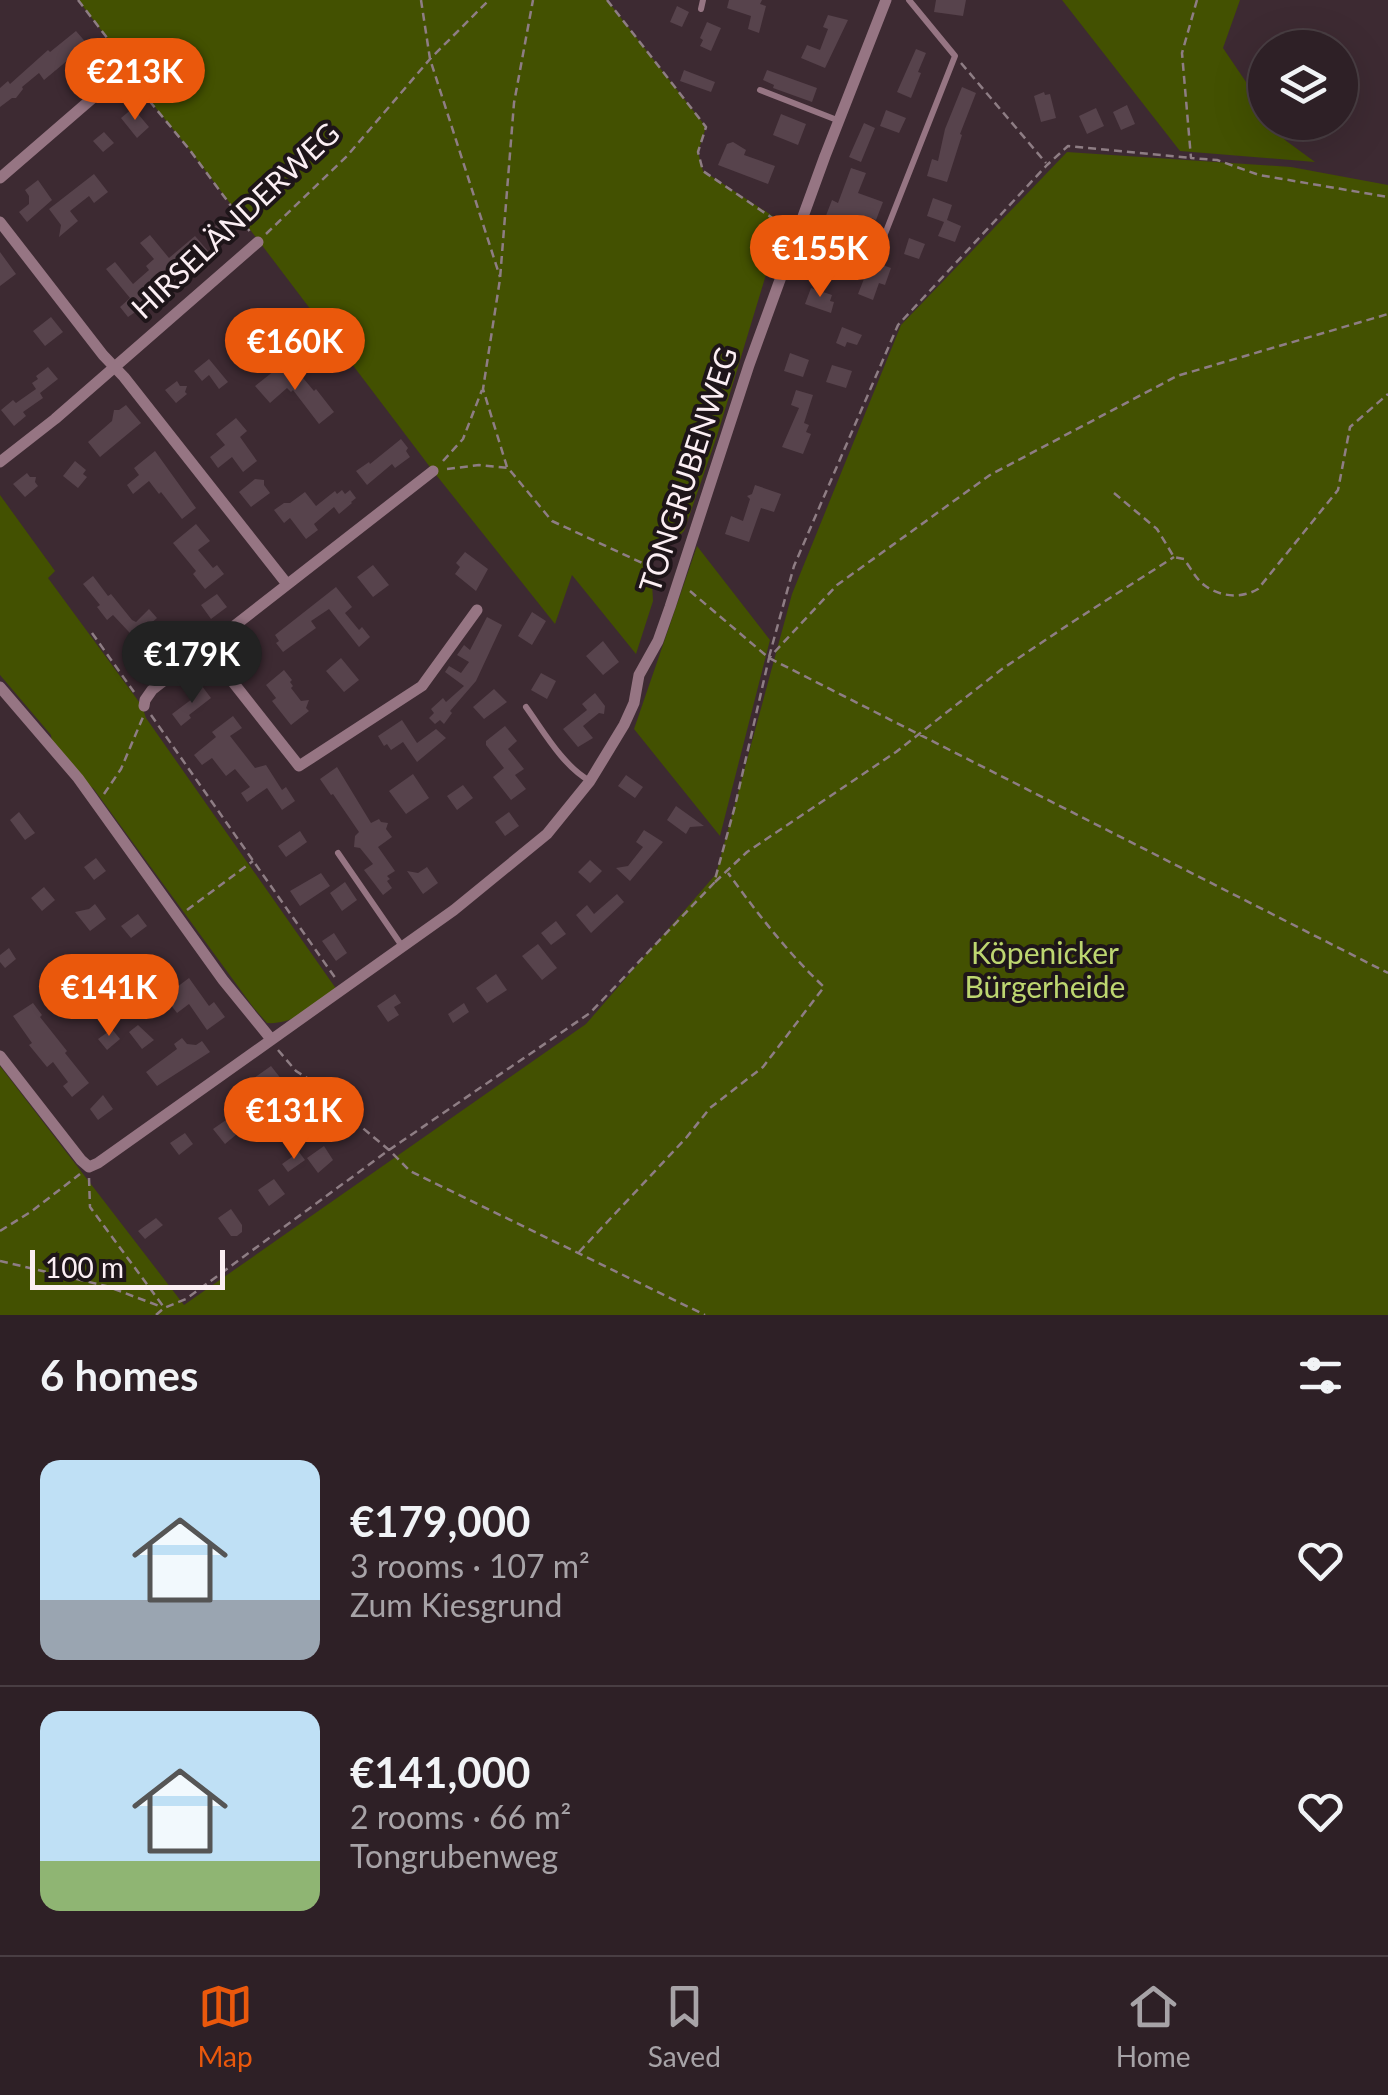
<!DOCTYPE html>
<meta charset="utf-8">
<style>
body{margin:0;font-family:Lato,sans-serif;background:#3a2d32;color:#f1f3f6;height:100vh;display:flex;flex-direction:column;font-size:38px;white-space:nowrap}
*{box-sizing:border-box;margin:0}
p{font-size:32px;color:#a7a3a7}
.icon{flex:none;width:55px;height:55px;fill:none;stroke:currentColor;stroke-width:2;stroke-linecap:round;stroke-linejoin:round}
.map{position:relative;height:1315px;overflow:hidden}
.sheet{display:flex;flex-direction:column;background:#2e2026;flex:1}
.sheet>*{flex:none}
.controls{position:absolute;left:1248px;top:30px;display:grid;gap:20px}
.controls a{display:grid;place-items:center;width:110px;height:110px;border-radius:50%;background:#2e2026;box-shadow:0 10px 40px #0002,0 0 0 2px #493e43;font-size:50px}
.scale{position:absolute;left:30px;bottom:25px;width:195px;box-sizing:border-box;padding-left:10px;border:5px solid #fbeef3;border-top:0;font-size:28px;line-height:35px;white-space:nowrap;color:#fbeef3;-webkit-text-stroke:8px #1e1519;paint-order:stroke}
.price{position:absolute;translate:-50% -85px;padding:0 22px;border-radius:35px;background:#ea580c;color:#fff;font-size:32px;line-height:65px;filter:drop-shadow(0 2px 5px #0008)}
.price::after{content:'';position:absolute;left:50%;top:60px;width:30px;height:22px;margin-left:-15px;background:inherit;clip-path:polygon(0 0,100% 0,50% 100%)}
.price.current{background:#222;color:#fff}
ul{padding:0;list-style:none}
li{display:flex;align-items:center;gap:30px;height:250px;padding:0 40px}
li+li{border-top:2px solid #493e43}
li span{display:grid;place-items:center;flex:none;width:280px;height:200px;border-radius:20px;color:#555}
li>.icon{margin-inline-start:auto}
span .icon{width:120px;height:120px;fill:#fffc;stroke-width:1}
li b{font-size:42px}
h2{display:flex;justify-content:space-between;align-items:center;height:120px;padding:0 40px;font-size:42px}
.tab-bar{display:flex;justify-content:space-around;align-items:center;height:140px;border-top:2px solid #493e43;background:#2e2026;font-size:28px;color:#a7a3a7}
.tab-bar a{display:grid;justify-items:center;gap:5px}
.tab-bar .current{color:#ea580c}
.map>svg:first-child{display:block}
</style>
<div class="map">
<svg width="1388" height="1315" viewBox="0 0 1388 1315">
<rect width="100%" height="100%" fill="#3d2a32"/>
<!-- green -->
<path fill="#435101" d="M78,0H607L706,127L698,152L703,171L782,222L717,436L684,531L651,564L653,601L636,654L572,575L555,624L433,471L189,149L125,70L108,39Z
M1062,0H1240L1223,48L1265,110V122L1273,123L1285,140L1315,162L1180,151Z
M1067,152L1291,167L1388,185V1315H0V1066L184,1305L586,1024L716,874L792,594L901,325Z
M0,495L55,571L48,578L142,706L146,718L337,990C316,1004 294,1025 267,1023L253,1007L93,788L88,785L52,743L51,735L0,675Z
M697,546L770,640L720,836L634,729Z"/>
<!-- building -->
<path fill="#57434c" d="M729,0H762L760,4L766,6L759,33L748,29L751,16L727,8Z
M936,0H966L963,16L934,12Z
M677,6L689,12L682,27L670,22Z
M828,15L848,20L825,68L801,58L807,45L820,50L828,29L823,27Z
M707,22L721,28L711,51L700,46L703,40L700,38Z
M76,31L89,46L75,57L74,55L44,80L39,73L22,87L23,89L16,98H12L0,107V88L8,81L10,84L48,50L50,52Z
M916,49L926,53L918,72L921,73L911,98L897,92Z
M684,70L715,82L711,92L680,81Z
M767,70L817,88L812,102L773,88L774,85L763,80Z
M962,87L976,93L960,134L962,135L947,182L927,176L932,159L938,161L945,129Z
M1044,92L1045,95L1050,94L1056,118L1041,122L1034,96Z
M1127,105L1135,124L1121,130L1113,112Z
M133,108L149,127L137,138L121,118Z
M1096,108L1104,126L1087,134L1079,116Z
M886,110L906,118L899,133L880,126Z
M781,114L806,124L798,145L773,135Z
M864,123L875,128L861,162L849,157Z
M104,132L114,143L103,152L93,141Z
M733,142L746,150L744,155L775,166L768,184L718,165L727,144Z
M851,168L866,173L858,193L883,202L876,220L872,218L864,239L855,235L857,230L836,223L834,228L832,227L824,248L833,252L827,266L824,265L819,278L808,274L812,264L808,262L832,200L838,203Z
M94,174L108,192L94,203L89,196L70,211L78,221L59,237L61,225L49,209Z
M38,180L52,200L27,222L19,212L29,204V196L25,190Z
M933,198L952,205L947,220L961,226L955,242L938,236L944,222L927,216Z
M226,218L235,230L226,238H222L214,227Z
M150,235L169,258L195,236L208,251L177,281L169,272L143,294L150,302L128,317L120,307L130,298L106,269L115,262L133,284L149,270L146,266L154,259L140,243Z
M909,238L925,244L919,259L904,254Z
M0,252L16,274L0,286Z
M871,261L891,268L885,285L879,283L873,300L858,294Z
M811,288L832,295L830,301L834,302L831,313L805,304Z
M51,317L63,332L45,346L33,331Z
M842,327L862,335L857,345L847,342L845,347L836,343Z
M298,331L309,343L295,355L285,342Z
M790,353L809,360L803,377L784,371Z
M209,359L228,382L219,389L209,375L202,381L194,371Z
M832,365L852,371L846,388L826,382Z
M48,367L58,379L40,393L43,398L23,412L26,416L14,426L1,410L13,400L16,403L36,389L38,392L32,383L38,379L36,376Z
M279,367L290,380L298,372L314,391L316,389L334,412L319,424L293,390L291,392L287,388L270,403L255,386Z
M177,381L180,386H187L185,392L187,394L176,403L165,390Z
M796,390L813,395L804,423L809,425L806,432L811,434L803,454L782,447L799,408L791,405Z
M126,405L141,423L100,457L88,442L112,421L114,410H119Z
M236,418L247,431L240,437L257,461L243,472L232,457L218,468L210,457L225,445L216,434Z
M401,439L408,448L406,451L410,457L395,468L392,464L367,485L356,471L369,462L370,464Z
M155,451L196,508L182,519L161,492L159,494L149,481L133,494L127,485L139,475L134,468Z
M75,461L86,470L83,474L87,477L78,488L63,476Z
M27,473L30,477H36L35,482L38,486L25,497L13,484Z
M255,479L264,480V485L270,493L251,507L239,492Z
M755,485L781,494L774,512L761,508L749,542L725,534L731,516L743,521L750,499L747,496L752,494Z
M342,490L345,494L350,490L356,498L351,502L352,503L339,514L334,507L314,524L318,530L306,539L290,518L284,523L274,510L284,503H290L305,492L316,506L335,491L337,494Z
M196,524L210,541L198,550L213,568L217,565L224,574L205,589L193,574L196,571L173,543Z
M465,552L488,569L476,591L455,574L460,567L456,563Z
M373,565L389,585L373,597L357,577Z
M93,576L108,596L111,594L132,620L136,622L149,609L157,618L141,632L149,643L144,648L113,615L107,620L97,607L100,605L83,584Z
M336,587L352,607L345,613L359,630L362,627L370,637L359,647L329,609L311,621L316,628L283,652L276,643L279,641L275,635Z
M217,594L227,607L211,619L201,605Z
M532,612L546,621L532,645L518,636Z
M487,617L502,625L476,681L450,711L452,713L444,724L440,720L435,724L429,718L434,713L431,709L443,698L446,702L464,686L445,672L449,666L461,673L469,662L457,655L464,645L470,650Z
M603,641L619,662L603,675L586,656Z
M142,653L152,667L137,677L127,665Z
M341,658L359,680L344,692L326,671Z
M284,670L292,680L290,682L293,686L291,688L301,701L309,700L306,708L309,711L291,725L272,701L276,698L266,685Z
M541,673L556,681L547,699L531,690Z
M202,686L211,698L189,715L191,718L181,726L172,714L196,696L193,692Z
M494,689L507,702L484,719L473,707Z
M595,693L605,706L604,714L599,713L583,726L593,738L578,747L563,729L587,710L582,704Z
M233,716L242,728L230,736L255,768L266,765L282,790L286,787L295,801L282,810L267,788L247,802L241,793L250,787L235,769L226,776L212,758L202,765L194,755L216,737L212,732Z
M402,720L417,743L436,729L446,738L417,762L403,742L391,750L387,744L384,746L378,736Z
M505,726L517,741L508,749L524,769L515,775L526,789L511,800L493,777L504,768L486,745V741Z
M337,767L371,823L379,819L381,822L388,823L386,829L392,837L378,847L395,871L387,876L390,879L387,881L392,888L383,895L364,870L373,864L360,848L354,847L355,836L359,832L333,794L331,795L320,779Z
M413,774L429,798L406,814L389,791Z
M626,775L643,787L635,798L618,786Z
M463,785L473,798L457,810L447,796Z
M676,806L704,826L690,827L686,834L667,820Z
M19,812L35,833L25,840L10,820Z
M509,812L519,826L505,836L495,822Z
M644,830L663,842L630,881L616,868L628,866L643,847L636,842Z
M300,831L307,842L286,857L278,846Z
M96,858L106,871L94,880L84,867Z
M590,860L602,871L590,883L578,872Z
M427,867L438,883L423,894L407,871L418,873Z
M321,873L330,886L300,906L290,891Z
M345,882L357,900L342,911L330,893Z
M44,887L55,900L42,911L31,898Z
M617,894L624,902L591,933L576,915L587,905L594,914Z
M95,904L106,919L90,931L75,912L89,909Z
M138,914L147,926L131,938L121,926Z
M556,921L566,934L551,945L541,933Z
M334,933L347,953L336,961L322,941Z
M538,944L557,968L542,980L522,956Z
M9,948L16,959L5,968L0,962V955Z
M97,955L109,967L94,979L83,965Z
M151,957L159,969L130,991L121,979Z
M496,974L507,990L487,1003L476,988Z
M189,978L209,1006L214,1002L225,1017L207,1030L189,1004L177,1013L167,1000L171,996L169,993Z
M395,994L401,1003L394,1007L399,1015L388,1022L377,1006Z
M33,1003L42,1015L40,1017L67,1051L65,1053L89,1083L72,1097L63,1086L68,1082L53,1062L47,1067L29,1045L32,1043L13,1016Z
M464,1003L469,1012L453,1023L448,1014Z
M138,1025L154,1040L142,1049L129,1032Z
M112,1029L120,1039L107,1050L98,1039Z
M182,1038L187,1044L196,1045L202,1041L210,1052L157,1086L146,1072L177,1049L174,1044Z
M271,1066L282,1080L272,1088L292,1116L300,1110L312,1126L296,1137L264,1095L243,1110L231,1094Z
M103,1095L113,1109L98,1120L90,1109Z
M226,1120L237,1134L225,1144L213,1129Z
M185,1133L193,1144L179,1155L170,1143Z
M324,1146L333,1160L318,1173L307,1158Z
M299,1152L305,1160L288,1172L282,1164Z
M274,1179L285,1194L269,1206L258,1190Z
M231,1209L242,1225V1232L237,1236H231L218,1218Z
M156,1218L163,1225L145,1239L138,1231Z"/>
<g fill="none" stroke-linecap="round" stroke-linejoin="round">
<!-- path -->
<path stroke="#8e7d84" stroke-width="2.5" stroke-dasharray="8 5" stroke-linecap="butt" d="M78,0L108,39L118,58
M421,0L430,59L500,277
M607,0L706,127L698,152L703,171L787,228
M1197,0L1182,53L1191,158L1217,160L1259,175L1388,197
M961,63L1046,163
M133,81L189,149L251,233
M266,234L347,156L430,59L489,0
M443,461L463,439L482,390
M507,467L483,389L500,279L514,103L533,0
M447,469L479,465L508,468L552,521L668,575
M1114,493L1157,529L1174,557L1184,559C1190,567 1196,579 1204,585C1220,597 1241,599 1258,589L1338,490L1350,427L1388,394
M690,591L769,658L1388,973
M92,633L134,692
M769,657L794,566L898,325L1047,165L1068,146L1191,158
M151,715L336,979
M104,794L121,769L143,717
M715,882L747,852L896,752L1002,669L1074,621L1174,557
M187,910L253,861
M278,1050L296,1071L323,1088L346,1114L389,1150L410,1171L705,1315
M89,1178L90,1207L163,1306
M0,1231L32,1211L80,1174
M579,1252L686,1138L710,1108L763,1067L824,987C787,952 758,914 728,873
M0,1261L106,1286L162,1307
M156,1315L164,1308L186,1299L389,1150L590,1013L714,883L735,806L769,658L837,585L990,475L1177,376L1388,314"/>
<!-- service -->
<path stroke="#967583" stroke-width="6" d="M701,9L703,0
M760,90L837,120
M881,244L955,56L909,0
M526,707C544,732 563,766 590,781
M338,853L402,946"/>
<!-- minor -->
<path stroke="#967583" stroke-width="11" d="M0,178L125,70
M0,222L103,355L124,377L287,584
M0,462L55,419L258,242
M206,648L299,766L422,686L477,610
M0,687L78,778L223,980L271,1039
M144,706L145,700L152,690L433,471
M0,1056L81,1160L89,1167L98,1163L454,910L547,834L590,781L624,725L634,703L639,675L658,641L670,607L749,365L825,156L886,0"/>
</g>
<g text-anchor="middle" stroke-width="8" stroke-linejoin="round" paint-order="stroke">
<!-- street labels -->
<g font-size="30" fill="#fbeef3" stroke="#1e1519">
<text transform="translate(236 221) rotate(-43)" y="10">HIRSELÄNDERWEG</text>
<text transform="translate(689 470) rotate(-72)" y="10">TONGRUBENWEG</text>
</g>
<!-- park labels -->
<g font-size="30" fill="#bdd670" stroke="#1e1519">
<text x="1045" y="964">Köpenicker<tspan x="1045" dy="34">Bürgerheide</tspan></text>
</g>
</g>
</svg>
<div class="controls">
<a><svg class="icon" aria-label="layers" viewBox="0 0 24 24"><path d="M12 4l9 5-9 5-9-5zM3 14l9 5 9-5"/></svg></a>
</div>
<div class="scale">100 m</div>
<b class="price" style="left:135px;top:123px">€213K</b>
<b class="price" style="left:820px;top:300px">€155K</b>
<b class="price" style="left:295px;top:393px">€160K</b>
<b class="price current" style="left:192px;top:706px">€179K</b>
<b class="price" style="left:109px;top:1039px">€141K</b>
<b class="price" style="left:294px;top:1162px">€131K</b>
</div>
<section class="sheet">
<h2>6 homes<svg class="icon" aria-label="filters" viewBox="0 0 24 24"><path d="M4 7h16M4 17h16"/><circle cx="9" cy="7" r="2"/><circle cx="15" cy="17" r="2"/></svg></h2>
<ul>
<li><span style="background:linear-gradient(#bfe0f5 70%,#9aa5b1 0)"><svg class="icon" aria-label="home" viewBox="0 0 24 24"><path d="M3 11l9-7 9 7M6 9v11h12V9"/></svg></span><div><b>€179,000</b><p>3 rooms · 107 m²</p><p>Zum Kiesgrund</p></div><svg class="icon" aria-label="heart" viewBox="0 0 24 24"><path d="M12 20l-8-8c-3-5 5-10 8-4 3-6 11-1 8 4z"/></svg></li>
<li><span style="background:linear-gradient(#bfe0f5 75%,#8fb573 0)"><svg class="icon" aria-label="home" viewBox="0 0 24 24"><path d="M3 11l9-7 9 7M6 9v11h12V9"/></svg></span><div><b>€141,000</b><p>2 rooms · 66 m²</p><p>Tongrubenweg</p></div><svg class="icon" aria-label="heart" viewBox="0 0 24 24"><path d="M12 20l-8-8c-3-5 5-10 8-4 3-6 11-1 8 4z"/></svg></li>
</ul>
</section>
<nav class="tab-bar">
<a class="current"><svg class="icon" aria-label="map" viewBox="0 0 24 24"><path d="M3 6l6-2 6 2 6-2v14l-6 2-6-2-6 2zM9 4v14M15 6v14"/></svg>Map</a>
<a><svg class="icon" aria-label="saved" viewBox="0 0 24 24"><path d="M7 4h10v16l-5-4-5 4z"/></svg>Saved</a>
<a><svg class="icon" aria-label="home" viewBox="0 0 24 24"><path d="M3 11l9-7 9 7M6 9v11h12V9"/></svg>Home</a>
</nav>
